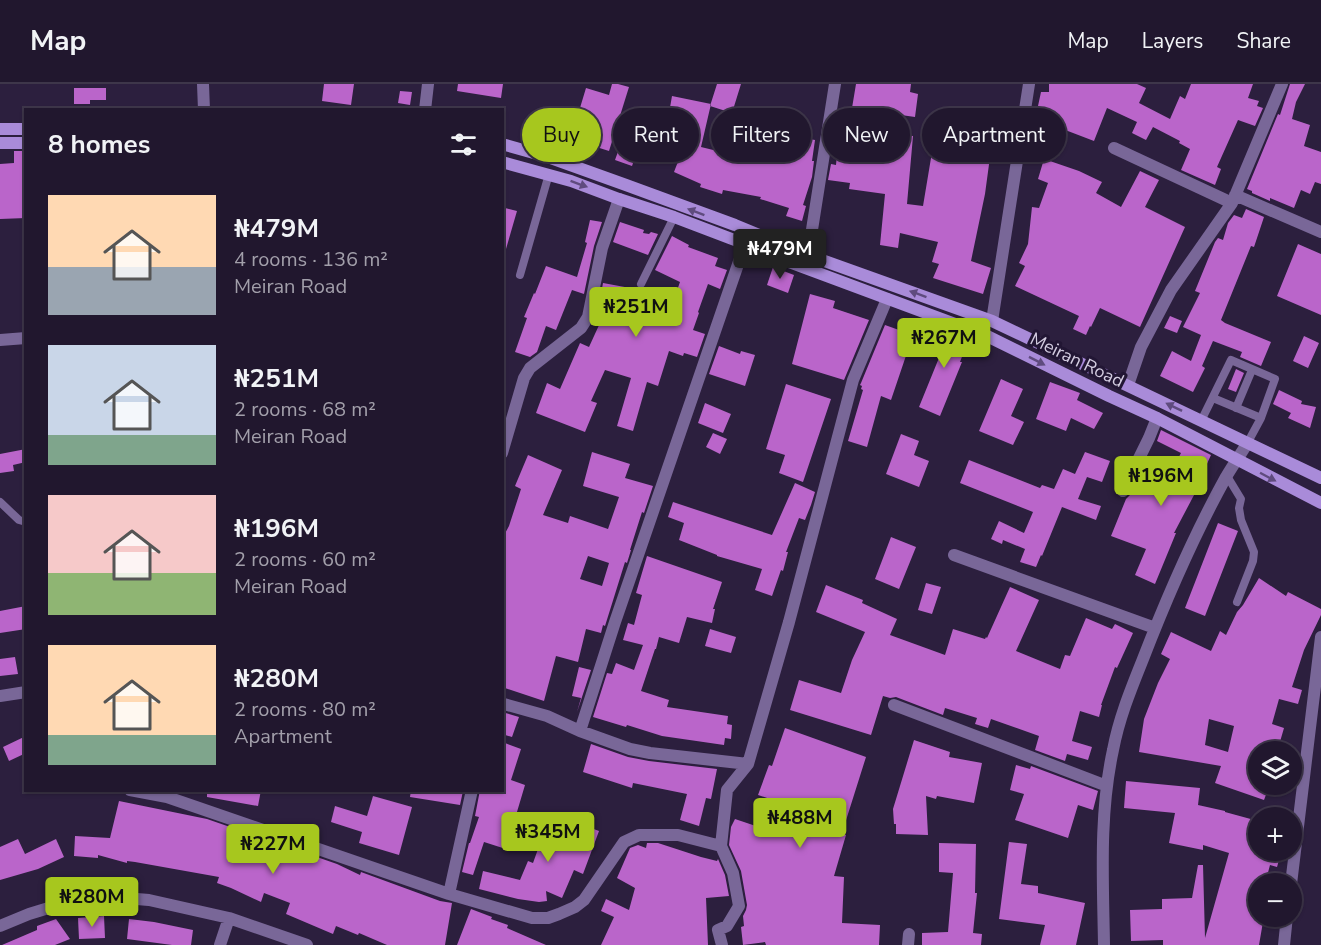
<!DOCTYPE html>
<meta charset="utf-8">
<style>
body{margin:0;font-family:"Nunito Sans",sans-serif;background:#292036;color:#f1f3f6;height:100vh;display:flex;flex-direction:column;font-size:22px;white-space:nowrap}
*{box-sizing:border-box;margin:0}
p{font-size:20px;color:#a29faa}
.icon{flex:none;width:33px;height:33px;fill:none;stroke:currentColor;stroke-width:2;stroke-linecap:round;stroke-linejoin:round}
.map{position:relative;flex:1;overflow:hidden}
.side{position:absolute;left:24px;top:24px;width:480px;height:684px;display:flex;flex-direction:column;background:#21172e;border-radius:0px;box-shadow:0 2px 4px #0004,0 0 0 2px #3e364a}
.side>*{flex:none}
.guide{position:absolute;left:522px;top:24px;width:570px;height:54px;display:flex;gap:12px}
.buttons{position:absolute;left:1248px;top:657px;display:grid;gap:12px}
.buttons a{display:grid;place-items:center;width:54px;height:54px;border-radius:50%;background:#21172e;box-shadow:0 2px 4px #0004,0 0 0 2px #3e364a;font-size:30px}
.price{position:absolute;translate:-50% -51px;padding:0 14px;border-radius:6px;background:#a7c71e;color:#111;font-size:20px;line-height:39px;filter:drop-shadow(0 2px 3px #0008)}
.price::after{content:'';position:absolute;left:50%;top:36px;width:18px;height:14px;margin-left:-9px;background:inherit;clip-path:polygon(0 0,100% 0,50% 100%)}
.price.on{background:#222;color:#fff}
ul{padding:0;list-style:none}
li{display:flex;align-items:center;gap:18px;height:150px;padding:0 24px}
li span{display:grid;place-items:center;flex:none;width:168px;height:120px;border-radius:0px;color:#555}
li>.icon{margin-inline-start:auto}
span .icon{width:72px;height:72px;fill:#fffc;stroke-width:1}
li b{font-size:26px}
h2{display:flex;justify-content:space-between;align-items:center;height:72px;padding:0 24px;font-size:26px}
.tag{padding:0 21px;border-radius:27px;background:#21172e;box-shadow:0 2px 4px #0004,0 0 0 2px #3e364a;font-size:21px;line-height:54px}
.tag.on{background:#a7c71e;color:#111}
header{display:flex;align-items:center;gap:36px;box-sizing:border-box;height:84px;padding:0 30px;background:#21172e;border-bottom:2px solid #3e364a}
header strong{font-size:28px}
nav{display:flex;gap:33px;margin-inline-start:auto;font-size:21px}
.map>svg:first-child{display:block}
</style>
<header>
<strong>Map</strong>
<nav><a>Map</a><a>Layers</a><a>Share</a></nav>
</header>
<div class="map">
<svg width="1321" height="861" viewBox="0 0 1321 861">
<rect width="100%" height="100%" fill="#2c1f3e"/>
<!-- building -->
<path fill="#ba65ca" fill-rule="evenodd" d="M324,0H354L351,21L322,17Z
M458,0H503L501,14L457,7Z
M612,0H618L629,3L609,67L590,61L589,63L570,57L586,4L609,11Z
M717,0H741L732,29L710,22Z
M856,0H911L910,8L918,10L915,33L852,24Z
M1049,0H1137L1146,4L1139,19L1170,35L1180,12L1185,15L1191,0H1253L1248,14L1259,17L1257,22L1263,24L1255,42L1238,36L1217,83L1221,85L1215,101L1181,86L1190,65L1179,59L1180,57L1153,43L1146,56L1132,49L1137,38L1107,24L1094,57L1060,44V42L1035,36L1041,8H1049Z
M1290,0H1305L1296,18L1292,35L1310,41L1304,62L1321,68V100L1315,98L1310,110L1301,106L1294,124L1270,114V117L1252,109V107L1247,105L1278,30L1280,31Z
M74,4H106V16H90V20H74Z
M400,7L412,8L410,21L398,19Z
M672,12L711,20L701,63L742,73V72L767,76L771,64L789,70L792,52L815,56L812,77H814L812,93L803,121L806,122L802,137L786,132L789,124L760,115L761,113L723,106L722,110L700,103L701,100L674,88L684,62L664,58Z
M939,26L992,35L986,73H990L985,110L971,177L991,184L983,210L933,194L939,180L932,178L938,158L900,149L898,164L880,161L885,110L849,105L850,99L828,96L831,80L836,81L838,59L879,65L883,49L913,52L907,120L923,122Z
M644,56L659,59L656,75L641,73Z
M620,62L637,68L632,82L615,76Z
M14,67H26V134L0,135V80L14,79Z
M1044,75L1079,87L1102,98L1096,109L1121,123L1140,87L1159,96L1145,123L1185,143L1140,243L1100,224L1091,243L1090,242L1086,251L1073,245L1079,232L1015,202L1025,182L1019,179L1028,160L1032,123L1039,124L1048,99L1038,95Z
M505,124L517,127L506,165L502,164V133Z
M1246,125L1264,133L1254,163L1251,162L1221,236L1225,239L1271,258L1261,282L1240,273L1242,268L1213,257L1202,282L1205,284L1193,308L1160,292L1172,267L1191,277L1201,251L1183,243L1200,209L1195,207L1215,158L1218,154L1223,156L1228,139L1234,131L1242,134Z
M590,136L602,138L594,162L584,210L572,206L556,246L546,242L537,268L530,273L515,268L527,234L524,233L534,209L535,210L546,182L577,193L587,159L585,158Z
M620,138L644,146L643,149L649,150L651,148L658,150L648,171L613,158Z
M672,152L689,161L688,163L718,174L715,182L727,186L720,205L708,200L698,228L699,229L693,246L705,250L697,273L684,269L683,272L669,267L658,302L647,298L633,347L617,342L631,294L605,286L591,317L597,319L585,348L536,329L547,299L560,305L580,259L589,263L605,228L598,227L603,199L641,206L673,218L680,198L655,186Z
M1298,160L1321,170V231L1277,212Z
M773,183L794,191L788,209L767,201Z
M810,210L835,217L833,224L869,236L844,296L792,280Z
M1170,232L1182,237L1177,249L1164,244Z
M885,241L913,251L891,316L881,312L867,363L848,357L863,306L861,305L862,302L860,301L861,299Z
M934,241L969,254L960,278H962L940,332L919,323L943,264L928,258Z
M1304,252L1319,259L1308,284L1293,277Z
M719,262L740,270L741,267L755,271L745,302L709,290Z
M1236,285L1244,289L1236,308L1228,305Z
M1001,295L1023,305L1011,332L1024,338L1013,361L979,347Z
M1050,298L1080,309L1077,316L1103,329L1094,345L1071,334L1066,347L1036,335Z
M786,300L831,315L803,398L779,389L785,371L766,365Z
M1279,306L1302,317L1301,320L1316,323L1310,344L1288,334L1291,329L1273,320Z
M705,319L731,330L723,349L698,339Z
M1161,346L1211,371L1201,393L1203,394L1174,449H1176L1155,500L1135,491L1146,465L1111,452L1126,415L1130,411L1141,388L1166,398L1181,369L1157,357Z
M713,349L727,355L720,370L706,363Z
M901,350L919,357L914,371L929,377L919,403L886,390Z
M26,365V378L13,381L14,387L0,389V370Z
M592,368L630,380L625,394L653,402L644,429L642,428L630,466H631L627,479L625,478L605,542L603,541L601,549L586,545L578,578L556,572L544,617L502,603V455L509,442L521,405L515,402L528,371L562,386L543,431L568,439L570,432L608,445L619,413L583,402ZM588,472L609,479L602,502L580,495Z
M1085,368L1110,377L1102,398L1087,393L1078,415L1101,422L1096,436L1062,423L1042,472L1041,471L1036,483L1020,478L1025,465L1003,456L1002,460L991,455L999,437L1024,449L1033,428L960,399L969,376L1040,404L1042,401L1054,405L1063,385L1075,390Z
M795,399L815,408L811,421L805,436L799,434L786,468H788L783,487L781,486L772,512L755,506L762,485L717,472V471L679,456L684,439L668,433L673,418L772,451Z
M1218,439L1238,447L1205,532L1185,524Z
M891,453L916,463L899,505L875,495Z
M647,472L722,498L713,525H715L712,539L687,533L679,559L659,553L656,565H655L641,607L669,616L667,623L728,632L727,640L732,641L731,655L725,654L724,661L662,652L627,641L626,643L593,633L607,589L612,590L616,579L634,586L643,561L623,556L628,539L634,541L642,511L636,509Z
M1259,494L1286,512L1288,508L1321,525V531L1304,566L1292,603L1302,606L1298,620L1279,615L1272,640L1284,644L1277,668H1258V700H1270L1264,716L1215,699L1221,682L1139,668L1144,635L1158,599L1170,575L1161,570L1171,548L1211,567L1220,547L1226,551L1237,528L1243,521ZM1209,635L1234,642L1228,668L1205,661Z
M926,499L941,503L932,530L918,526Z
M826,501L863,516L862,519L897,535L890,551L945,571L953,545L985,555L986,553L987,554L1010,503L1039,516L1016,567L1060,585L1065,571L1070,572L1086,534L1112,545L1115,540L1133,549L1117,584L1115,583L1101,621H1102L1099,633L1080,627L1072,657L1092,663L1088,676L1067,670L1065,677L1035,666L1039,652L991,635L988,644L975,640L977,634L945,624L943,631L896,613L890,614L883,612L871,651L790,626L799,596L841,609L852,576L865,548L816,528Z
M26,522V545L0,549V527Z
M710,545L736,553L731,569L705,562Z
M15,573L18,590L0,592V575Z
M579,583L591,586L577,628L581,614L572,612Z
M502,628L519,633L512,653L502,650Z
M785,644L866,673L842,749L846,751L834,792L844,793L842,839L880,841L879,861H766L765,858L743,861L741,843L744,842L743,832L746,826L747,821L741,787L729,761L731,743L735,735L765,745L773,716L758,711L769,681L772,682Z
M26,652V669L9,677L3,663Z
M914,656L950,668L949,673L982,679L974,719L937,712L936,715L926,712L928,751L896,750V740H894L893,725Z
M505,659L521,665L511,696L525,701L511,748L514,749L509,766L484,758L473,791L462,788L469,759H470L479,733L475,732L480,706H502V668Z
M591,660L628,673L649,677L717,685L711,715L706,714L699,742L680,736L687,710L633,699L632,704L583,688Z
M1016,681L1030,685L1031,682L1098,707L1093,726L1078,721L1068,754L1015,736L1024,710L1010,706Z
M1126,697L1200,704L1198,721L1225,727V728L1258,737L1254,758L1258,759V766H1282L1277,783L1270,781L1265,800H1258V832H1264L1259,861H1163V856L1131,857L1130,826L1162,825V815L1192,814L1198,781H1203L1205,854L1229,769L1203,761V766L1169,759L1175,729L1124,724Z
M207,706H261L258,722L207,713Z
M411,706L463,707L460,721L410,713Z
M373,712L412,723L399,771L359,759L362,748L331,738L335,722L367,732Z
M119,717L207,735L337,780L360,791L361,788L440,817L452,819L445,861H387L359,849L358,851L336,842L333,850L286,830L290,819L264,809L261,818L231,804L217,799L219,793L135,778L127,777V779L98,771V774L74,772L75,752L110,754Z
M551,729L599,747L583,790L574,786L562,814L546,807L547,817L539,818L518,815L479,805L483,787L520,796L528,777L533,779Z
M18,755L25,770L56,755L64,773L38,785L0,796V763Z
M1009,758L1027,760L1021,800L1038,802V809L1085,819L1076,861H1040L1045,841L999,835Z
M647,759H658L701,773L717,777L718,775L725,791L729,812L706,814L708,861H601L614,833L601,827L606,815L629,826L635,804L617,794L630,764L638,761L646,764Z
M939,759L976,760L975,809H977L973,849L982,850L981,861H922V849L948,848L953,789L939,788Z
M471,825L492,833L491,835L508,841L507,844L546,861H457Z
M104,832L105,854L79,855L78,834Z
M56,835L70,855L55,861H2L37,846V842Z
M129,835L154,838L193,846L191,861H172L127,855Z"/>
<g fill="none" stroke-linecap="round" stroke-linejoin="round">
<!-- service -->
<path stroke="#796798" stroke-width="8" d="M520,191L549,90
M641,200L674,133
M1213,314L1261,334
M1236,324L1252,286
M1201,337L1231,276L1275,295L1261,334L1248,358
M1227,392L1241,415L1239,424L1241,436L1254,468L1253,477L1237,518
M0,418L19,436L26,438"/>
<!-- minor -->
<path stroke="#796798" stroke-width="12" d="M203,0L204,26
M425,26L428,0
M1114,64L1232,119
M1235,111L1321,148
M808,171L835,0
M992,237L1029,0
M0,256L26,254
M1128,301L1141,263L1171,206L1232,119L1282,0
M502,369L524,294L530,284L581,244L588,233L602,164L619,115
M1123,407L1149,354L1157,334
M954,471L1155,544
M0,612L26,608
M504,620L547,632L580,647L630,665L650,669L748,680
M894,621L1107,702
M580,647L615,538L745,160
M130,706L167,713L449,810L532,834H548L559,830L575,823L584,816L624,758L639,751H678L721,762
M1291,800L1321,553
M449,810L472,706
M0,842L29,830L78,815L112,813L149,816L229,834L307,861
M220,861L229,834
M722,861L718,846L727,842L739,822L733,789L721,762L727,706L748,680L789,538L853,296L887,215
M908,861L909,850
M1104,861C1103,796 1099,730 1113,666C1119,634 1131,605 1143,575C1167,513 1194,451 1226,393C1233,381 1241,370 1248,358
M1284,861L1287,832"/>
<!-- secondary -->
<path stroke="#a98bd9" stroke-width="12" d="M0,45H26
M0,59H26
M502,60L548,73L626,101L735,141L808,171L992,237L1321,394
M502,78L571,97L619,115L674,133L745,160L786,177L985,251L1109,312L1157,334L1321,419"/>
</g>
<!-- one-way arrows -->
<defs><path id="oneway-solid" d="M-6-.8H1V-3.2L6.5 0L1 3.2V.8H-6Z" transform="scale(1.5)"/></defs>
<g fill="#5f4b7e">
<use href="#oneway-solid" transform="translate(579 100) rotate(20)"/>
<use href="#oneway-solid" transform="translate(696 128) rotate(-159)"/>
<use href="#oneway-solid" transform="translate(918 210) rotate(-160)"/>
<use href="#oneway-solid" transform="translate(1037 277) rotate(27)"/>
<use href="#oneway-solid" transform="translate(1174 323) rotate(-154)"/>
<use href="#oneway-solid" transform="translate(1268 393) rotate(28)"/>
</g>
<g text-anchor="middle" stroke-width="6" stroke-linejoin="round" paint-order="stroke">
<!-- street labels -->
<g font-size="18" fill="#d4cde1" stroke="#221634">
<text transform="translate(1077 276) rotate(26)" y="6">Meiran Road</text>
</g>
</g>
</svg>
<div class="buttons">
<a><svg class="icon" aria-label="layers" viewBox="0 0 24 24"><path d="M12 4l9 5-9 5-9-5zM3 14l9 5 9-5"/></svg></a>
<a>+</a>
<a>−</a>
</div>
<b class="price on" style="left:780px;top:196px">₦479M</b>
<b class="price" style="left:636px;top:254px">₦251M</b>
<b class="price" style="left:944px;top:285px">₦267M</b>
<b class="price" style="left:1161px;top:423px">₦196M</b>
<b class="price" style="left:800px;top:765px">₦488M</b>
<b class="price" style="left:548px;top:779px">₦345M</b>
<b class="price" style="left:273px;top:791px">₦227M</b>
<b class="price" style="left:92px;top:844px">₦280M</b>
<div class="guide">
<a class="tag on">Buy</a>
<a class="tag">Rent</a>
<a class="tag">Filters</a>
<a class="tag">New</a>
<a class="tag">Apartment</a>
</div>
<section class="side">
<h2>8 homes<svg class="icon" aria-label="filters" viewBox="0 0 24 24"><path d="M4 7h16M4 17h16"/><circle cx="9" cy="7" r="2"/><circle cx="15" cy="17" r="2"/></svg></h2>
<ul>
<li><span style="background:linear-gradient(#ffd9b3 60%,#9aa5b1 0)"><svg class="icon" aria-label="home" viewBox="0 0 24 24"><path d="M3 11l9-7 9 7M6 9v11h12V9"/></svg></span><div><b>₦479M</b><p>4 rooms · 136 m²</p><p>Meiran Road</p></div></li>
<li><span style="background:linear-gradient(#c9d6e8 75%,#7fa58c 0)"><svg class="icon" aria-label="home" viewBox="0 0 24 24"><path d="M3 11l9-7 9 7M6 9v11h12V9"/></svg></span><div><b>₦251M</b><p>2 rooms · 68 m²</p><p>Meiran Road</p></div></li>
<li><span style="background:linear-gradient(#f6c9c9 65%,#8fb573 0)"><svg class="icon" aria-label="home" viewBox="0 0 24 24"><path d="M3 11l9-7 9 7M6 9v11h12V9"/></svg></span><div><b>₦196M</b><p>2 rooms · 60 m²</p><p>Meiran Road</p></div></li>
<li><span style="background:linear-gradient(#ffd9b3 75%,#7fa58c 0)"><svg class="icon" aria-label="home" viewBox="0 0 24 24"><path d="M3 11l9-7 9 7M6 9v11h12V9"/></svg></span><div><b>₦280M</b><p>2 rooms · 80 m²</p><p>Apartment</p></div></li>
</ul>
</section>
</div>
